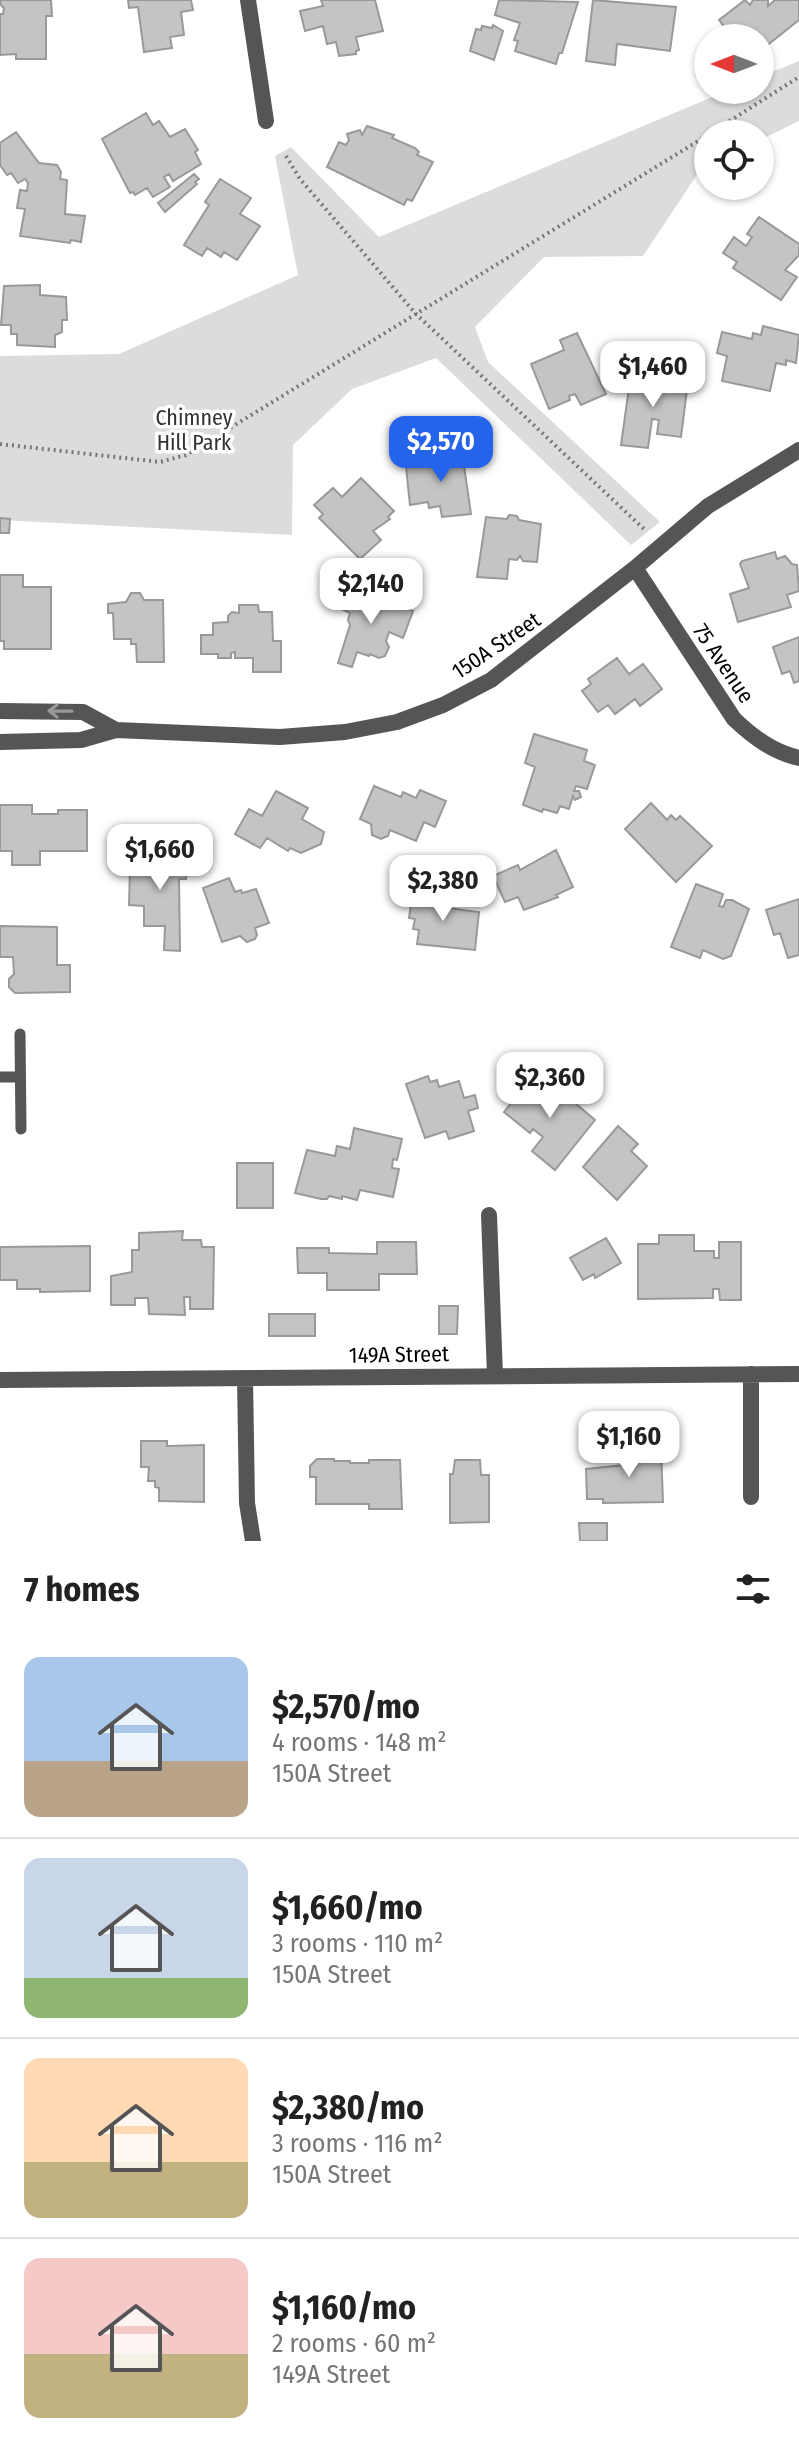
<!DOCTYPE html>
<meta charset="utf-8">
<style>
body{margin:0;font-family:"Fira Sans Condensed",sans-serif;background:#f2f2f2;color:#222;height:100vh;display:flex;flex-direction:column;font-size:30px;white-space:nowrap}
*{box-sizing:border-box;margin:0}
p{font-size:26px;color:#767676}
.icon{flex:none;width:44px;height:44px;fill:none;stroke:currentColor;stroke-width:2;stroke-linecap:round;stroke-linejoin:round}
.map{position:relative;height:1541px;overflow:hidden}
.drawer{display:flex;flex-direction:column;background:#fff;flex:1}
.drawer>*{flex:none}
.needle{width:52px;rotate:270deg}
.fabs{position:absolute;left:694px;top:24px;display:grid;gap:16px}
.fabs a{display:grid;place-items:center;width:80px;height:80px;border-radius:50%;background:#fff;box-shadow:0 2px 6px #0004;font-size:40px}
.price{position:absolute;translate:-50% -68px;padding:0 18px;border-radius:16px;background:#fff;color:#222;font-size:26px;line-height:52px;filter:drop-shadow(0 2px 4px #0008)}
.price::after{content:'';position:absolute;left:50%;top:48px;width:24px;height:18px;margin-left:-12px;background:inherit;clip-path:polygon(0 0,100% 0,50% 100%)}
.price.selected{background:#2563eb;color:#fff}
ul{padding:0;list-style:none}
li{display:flex;align-items:center;gap:24px;height:200px;padding:0 24px}
li+li{border-top:2px solid #e0e0e0}
li span{display:grid;place-items:center;flex:none;width:224px;height:160px;border-radius:16px;color:#555}
li>.icon{margin-inline-start:auto}
span .icon{width:96px;height:96px;fill:#fffc;stroke-width:1}
li b{font-size:34px}
h2{display:flex;justify-content:space-between;align-items:center;height:96px;padding:0 24px;font-size:34px}
.map>svg:first-child{display:block}
</style>
<div class="map">
<svg width="799" height="1541" viewBox="0 0 799 1541">
<rect width="100%" height="100%" fill="#fff"/>
<!-- green -->
<path fill="#dcdcdc" d="M799,61V121L760,140V134H708V166L700,170L643,256L544,257L475,327L488,362L660,522L631,545L436,358L352,389L293,445L292,535L0,520V356L119,354L298,275L275,156L291,147L379,237L729,90H760V77Z"/>
<!-- building -->
<path fill="#c4c4c4" stroke="#999" stroke-width="2" d="M1,0H51L52,16H46V59H16V54L0,55V14H3L4,8L0,4Z
M128,0H191L193,10L181,12L184,35L170,37L172,48L144,52L138,7L129,8Z
M321,0H375L383,31L356,37L359,50L356,51V54L339,56L336,42L327,44L323,26L305,31L300,11L323,6Z
M499,0L578,2L562,53H559L556,64L515,51L518,41L514,40L520,23L495,15Z
M593,0L676,7L670,51L617,44L615,65L586,61Z
M745,0L750,5L753,0H768V6L775,0H799V20L760,51V38H733L719,20Z
M493,25L503,31L494,60L470,51L476,29L481,30L482,26L492,28Z
M146,113L153,125L159,121L170,137L185,129L198,150L195,152L201,164L173,181L169,174L164,177L170,187L153,197L147,188L135,195L133,192L130,193L102,139Z
M367,126L394,135L392,138L415,148L419,152L417,155L433,162L412,201L407,199L404,205L327,167L339,142L346,145L349,140L347,134L360,130L362,135Z
M16,132L39,163L57,165L61,172L60,179L67,180L65,214L85,216L81,242L71,240L70,243L20,236L25,209L17,208L20,190L27,191L28,183L25,179L18,183L11,173L7,175L0,165V143Z
M194,174L199,179L195,182L197,184L165,212L158,203Z
M220,179L251,198L240,214L260,226L237,260L224,252L221,257L207,248L202,256L184,245L209,205L205,202Z
M759,217L799,244V255L785,270L797,277L781,300L733,268L737,262L723,253L734,237L746,246L752,237L747,234Z
M40,285V295L66,297L67,320H62V332L55,335V347L17,345V334H11V325H1L4,286Z
M763,326L799,335L796,363L786,360V365L776,363L770,391L722,381L727,356L717,353L722,332L752,339L753,333L761,335Z
M577,333L606,394L581,405L575,394L569,396L570,400L549,409L531,364L564,350L560,340Z
M631,373L682,380L681,388L687,390L681,437L657,434L659,420L652,419L648,448L621,445Z
M458,446L460,460L463,459L471,514L442,517L440,506L429,508L428,502L410,505L406,467L440,463L437,449Z
M361,478L394,511L388,517L390,519L373,531L381,540L360,559L319,518L323,514L314,505L333,488L342,497Z
M509,515L517,516L519,520L541,524L537,562L523,561L520,556L517,560L509,559L507,579L477,577L486,517L507,519Z
M0,518L10,519L9,533H0Z
M775,552L777,559L785,556L792,564L797,565L799,591L787,595L791,607L738,622L730,594L749,588L740,564L742,561Z
M0,575H23V587H51V649H4V641H0Z
M349,588L413,611L403,638L389,632L386,641L389,647L385,656L379,658L370,654L369,656L357,652L352,667L338,663L350,625L348,620L350,613L341,609Z
M131,593H140L144,600H163L164,662H137L136,644H131V639H114L113,613H108V604L126,602Z
M239,605H258L259,612H272L273,641H281V672H253V658H235V652L231,653V658H218V654H201V635H213V623L228,622V616L232,612L239,613Z
M799,637V681L794,683L790,671L782,674L773,647Z
M617,658L629,674L643,664L662,689L640,706L635,699L615,714L608,705L598,712L582,691L591,684L588,679Z
M534,734L587,750L584,761L595,765L587,789L576,786L574,791H579L581,797L575,800L573,796L569,809L560,806L557,813L543,809L542,812L523,805L535,767L525,763Z
M374,786L401,797L403,792L416,798L420,790L446,801L435,827L424,822L416,841L390,830L388,836L381,839L372,835L371,824L360,819Z
M276,791L308,808L302,819L324,832L321,844L301,853L290,848L288,851L267,838L260,848L235,834L249,809L262,816Z
M651,803L667,820L671,815L676,820L680,816L712,846L676,882L625,829Z
M0,805H32V814H58V810H87V851H40V865H12V851H0Z
M151,849H187L186,879H179L180,951L164,950L165,926H144V906L129,905L130,867L136,862H145L151,867Z
M556,850L573,887L556,895L558,897L524,910L518,897L505,902L493,876L518,865L520,870Z
M229,878L235,892L241,890L242,893L256,889L269,923L255,928L257,935L255,939L247,942L240,936L222,942L203,888Z
M696,884L723,894L719,906L723,907L726,900H732L749,909L731,956L723,959L703,950L700,958L671,947Z
M413,891L441,894L440,907L479,912L475,950L417,944L419,930L413,929L415,919L409,918Z
M799,899V955L788,958L780,933L774,935L766,910Z
M0,926L57,927V965H70V992L15,993L9,987V979L14,974L13,957H0Z
M428,1076L430,1082L437,1080L439,1087L459,1081L464,1098L475,1095L478,1108L468,1111L474,1131L449,1139L446,1131L425,1138L406,1084Z
M531,1079L539,1086L549,1081L595,1120L555,1170L532,1151L543,1137L533,1129L530,1133L504,1112Z
M618,1126L638,1144L631,1151L647,1166L617,1200L583,1167Z
M354,1128L402,1139L397,1160L393,1159L392,1168L399,1169L393,1197L360,1190L357,1200L342,1196V1199L329,1196L327,1199H321L295,1193L307,1150L335,1156L337,1146L350,1149Z
M237,1163H273V1208H237Z
M183,1231L182,1240H201L202,1247H214L213,1309H190V1297H184L185,1315L149,1314L148,1298H135V1305H111V1276L132,1272V1250H139V1233Z
M659,1235H694V1251H714V1258H719V1242H741V1300H720L719,1289H713V1298L638,1299V1244H659Z
M606,1238L621,1263L595,1278L594,1274L583,1280L570,1258Z
M377,1242H416L417,1274H379V1290H327V1273H298L297,1248H329V1253L377,1254Z
M90,1246V1291L40,1292V1289H17V1280H0V1247Z
M439,1306H458L457,1334H439Z
M269,1314H315V1336H269Z
M141,1441H167V1446L204,1445V1502L159,1501V1488L155,1487V1481H148L149,1467H141Z
M624,1448H661L663,1502L603,1503V1499H587L586,1469L624,1465Z
M317,1459H334V1461H350V1463H369V1460H400L402,1509H369V1504H316V1477H310V1466Z
M455,1460H480L481,1475H489V1522L450,1523V1474H453Z
M579,1523H607V1541H580Z"/>
<g fill="none" stroke-linecap="round" stroke-linejoin="round">
<!-- path -->
<path stroke="#777" stroke-width="4" stroke-dasharray="2 4" stroke-linecap="butt" d="M709,134L799,77
M286,156L300,179L415,313L646,531
M0,444L160,462L186,455L708,135"/>
<!-- lane -->
<path stroke="#555" stroke-width="11" d="M20,1034L21,1129
M0,1077H20"/>
<!-- street -->
<path stroke="#555" stroke-width="16" d="M248,0L266,121
M635,568L734,719C753,737 773,752 799,758
M0,711L83,712L116,730
M0,742L81,740L116,730L280,737L345,732L397,722L443,705L491,680L635,568L708,506L799,450
M489,1215L495,1375
M751,1374V1497
M245,1378L247,1503L253,1541
M0,1380L799,1374"/>
</g>
<!-- one-way arrows -->
<defs><path id="oneway-shaft" d="M-6 0H5M1.5-3L5.5 0L1.5 3" fill="none" stroke-width="1.6" stroke-linecap="round" stroke-linejoin="round" transform="scale(2)"/></defs>
<use stroke="#999" href="#oneway-shaft" transform="translate(60 711) rotate(-179)"/>
<g text-anchor="middle" stroke-width="7" stroke-linejoin="round" paint-order="stroke">
<!-- park labels -->
<g font-size="22" fill="#333" stroke="#fff">
<text x="194" y="425">Chimney<tspan x="194" dy="25">Hill Park</tspan></text>
</g>
<!-- street labels -->
<g font-size="22" fill="#000" stroke="#fff">
<text transform="translate(496 645) rotate(-34)" y="8">150A Street</text>
<text transform="translate(724 663) rotate(56)" y="8">75 Avenue</text>
<text transform="translate(399 1354) rotate(-1)" y="8">149A Street</text>
</g>
</g>
</svg>
<div class="fabs">
<a><svg class="needle" viewBox="-14 -14 28 28"><path d="M0-13l5 13h-10z" fill="#e53935"/><path d="M0 13l5-13h-10z" fill="#767676"/></svg></a>
<a><svg class="icon" aria-label="locate" viewBox="0 0 24 24"><circle cx="12" cy="12" r="6"/><path d="M12 2v4M12 18v4M2 12h4M18 12h4"/></svg></a>
</div>
<b class="price" style="left:653px;top:409px">$1,460</b>
<b class="price selected" style="left:441px;top:484px">$2,570</b>
<b class="price" style="left:371px;top:626px">$2,140</b>
<b class="price" style="left:160px;top:892px">$1,660</b>
<b class="price" style="left:443px;top:923px">$2,380</b>
<b class="price" style="left:550px;top:1120px">$2,360</b>
<b class="price" style="left:629px;top:1479px">$1,160</b>
</div>
<section class="drawer">
<h2>7 homes<svg class="icon" aria-label="filters" viewBox="0 0 24 24"><path d="M4 7h16M4 17h16"/><circle cx="9" cy="7" r="2"/><circle cx="15" cy="17" r="2"/></svg></h2>
<ul>
<li><span style="background:linear-gradient(#a9c7e8 65%,#b9a48a 0)"><svg class="icon" aria-label="home" viewBox="0 0 24 24"><path d="M3 11l9-7 9 7M6 9v11h12V9"/></svg></span><div><b>$2,570/mo</b><p>4 rooms · 148 m²</p><p>150A Street</p></div></li>
<li><span style="background:linear-gradient(#c9d6e8 75%,#8fb573 0)"><svg class="icon" aria-label="home" viewBox="0 0 24 24"><path d="M3 11l9-7 9 7M6 9v11h12V9"/></svg></span><div><b>$1,660/mo</b><p>3 rooms · 110 m²</p><p>150A Street</p></div></li>
<li><span style="background:linear-gradient(#ffd9b3 65%,#c2b280 0)"><svg class="icon" aria-label="home" viewBox="0 0 24 24"><path d="M3 11l9-7 9 7M6 9v11h12V9"/></svg></span><div><b>$2,380/mo</b><p>3 rooms · 116 m²</p><p>150A Street</p></div></li>
<li><span style="background:linear-gradient(#f6c9c9 60%,#c2b280 0)"><svg class="icon" aria-label="home" viewBox="0 0 24 24"><path d="M3 11l9-7 9 7M6 9v11h12V9"/></svg></span><div><b>$1,160/mo</b><p>2 rooms · 60 m²</p><p>149A Street</p></div></li>
</ul>
</section>
